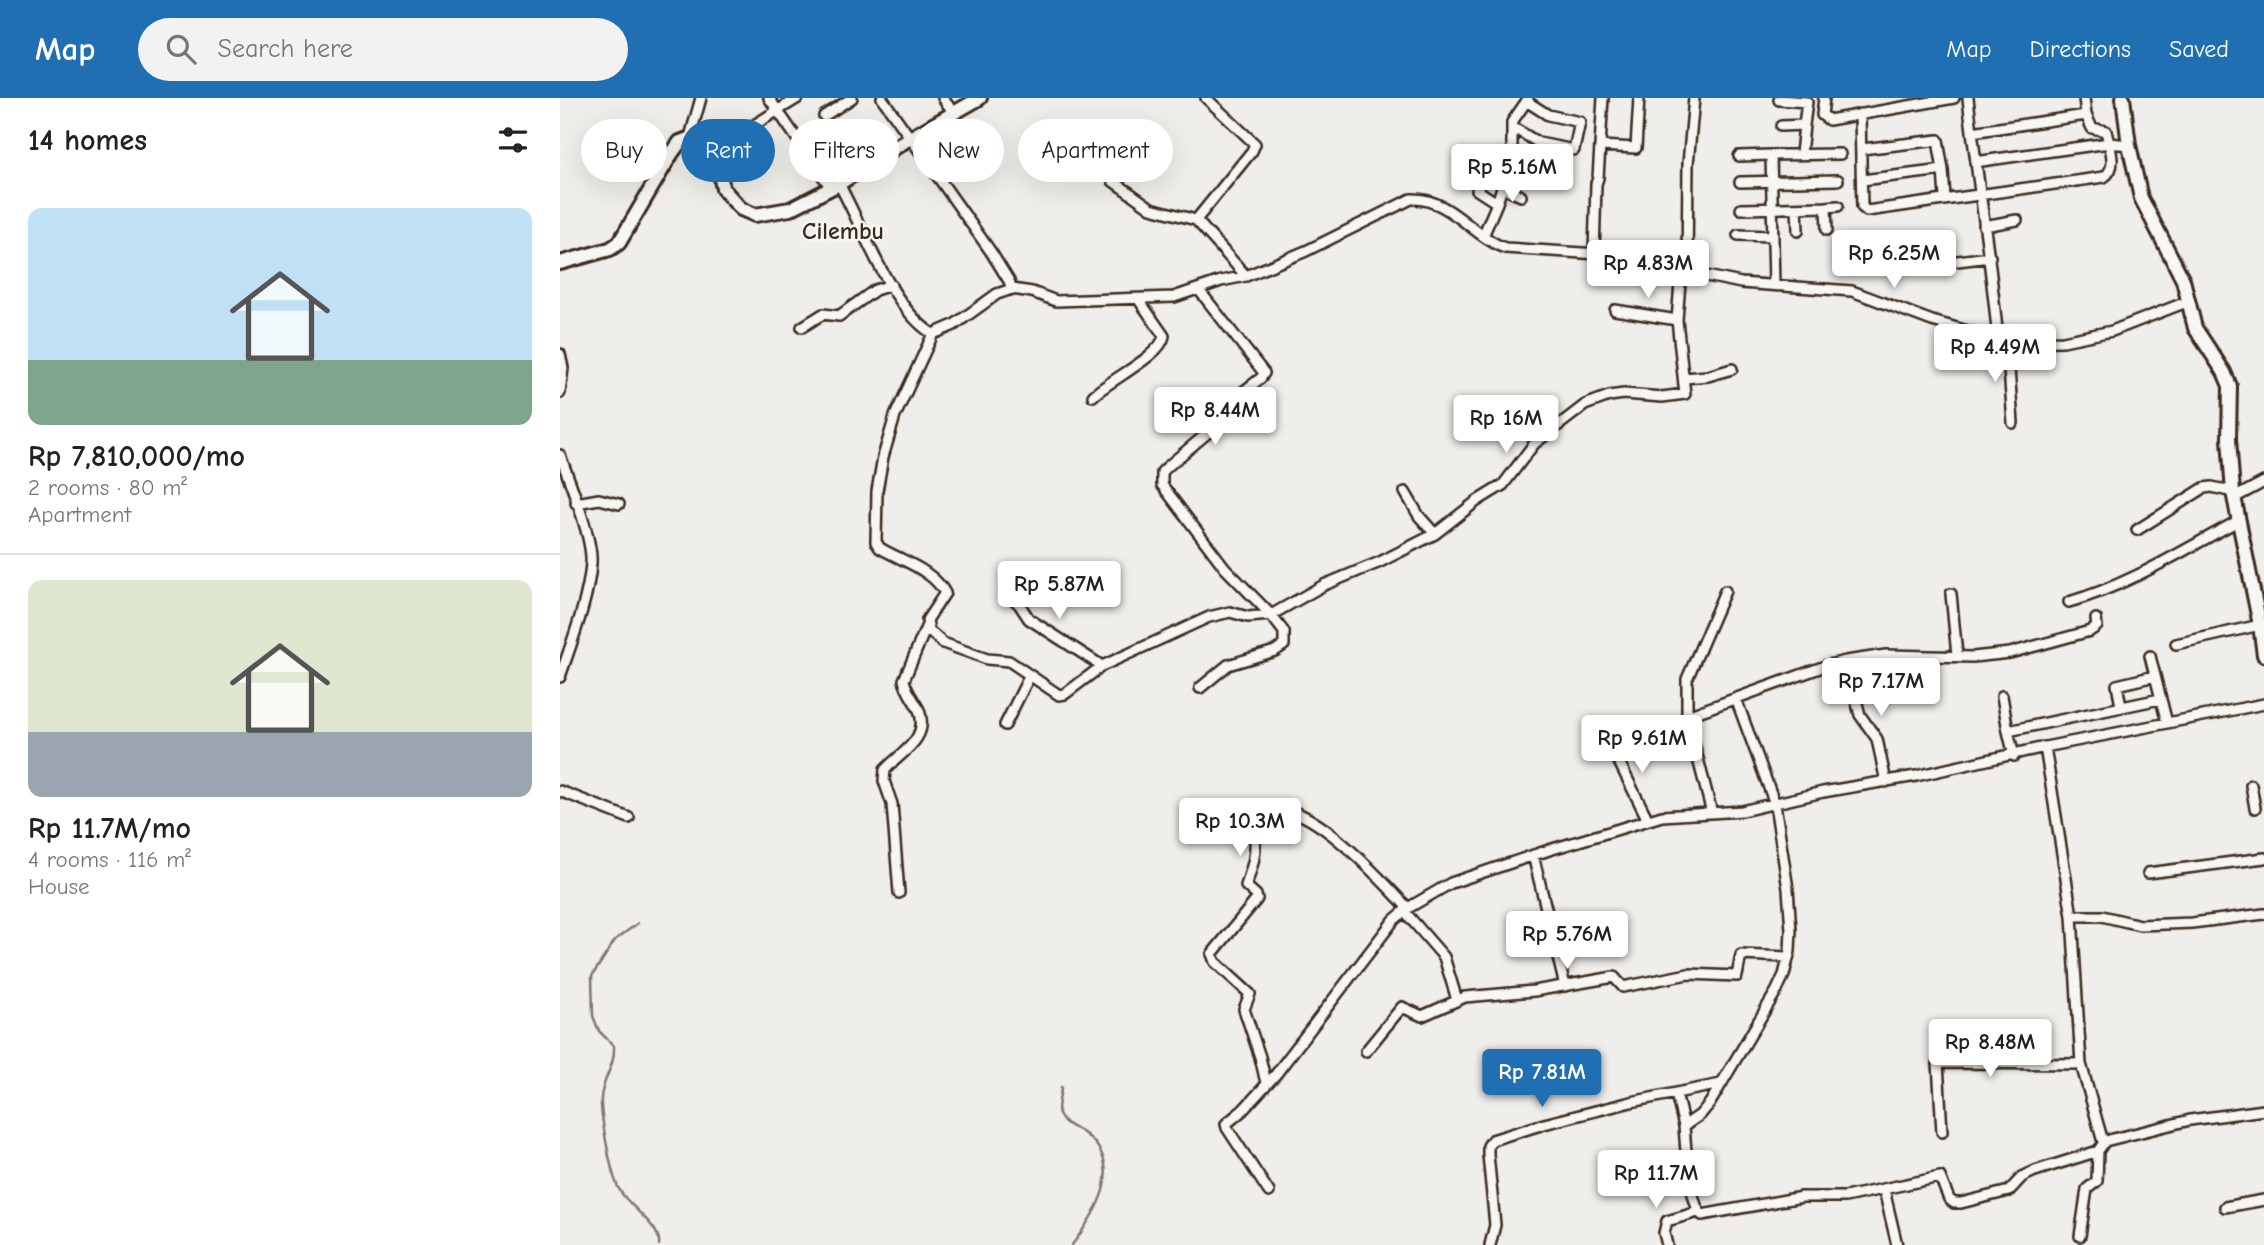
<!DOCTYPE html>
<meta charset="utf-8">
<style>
body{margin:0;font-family:"Comic Neue",sans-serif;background:#f2f2f2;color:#222;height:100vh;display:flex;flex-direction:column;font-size:26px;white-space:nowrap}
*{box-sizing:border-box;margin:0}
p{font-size:23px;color:#767676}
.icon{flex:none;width:38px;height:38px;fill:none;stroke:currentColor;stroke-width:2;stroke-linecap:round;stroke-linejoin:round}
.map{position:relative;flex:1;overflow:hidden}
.drawer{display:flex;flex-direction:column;background:#fff;width:560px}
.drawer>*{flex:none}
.banner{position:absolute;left:21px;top:21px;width:665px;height:63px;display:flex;gap:14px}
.price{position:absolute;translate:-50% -60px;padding:0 16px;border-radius:7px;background:#fff;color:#222;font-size:23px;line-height:46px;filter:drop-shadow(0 2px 4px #0008)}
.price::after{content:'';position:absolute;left:50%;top:42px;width:21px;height:16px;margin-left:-10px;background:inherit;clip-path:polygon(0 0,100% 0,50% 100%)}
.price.current{background:#1f6fb2;color:#fff}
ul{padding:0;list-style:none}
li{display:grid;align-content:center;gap:14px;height:371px;padding:0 28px}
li+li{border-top:2px solid #e0e0e0}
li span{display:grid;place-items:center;height:217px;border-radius:14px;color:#555}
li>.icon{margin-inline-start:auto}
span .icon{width:126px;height:126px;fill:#fffc;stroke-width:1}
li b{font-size:30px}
h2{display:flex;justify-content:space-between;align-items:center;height:84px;padding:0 28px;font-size:30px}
.tag{padding:0 24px;border-radius:32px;background:#fff;box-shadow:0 7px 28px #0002;font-size:24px;line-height:63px}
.tag.current{background:#1f6fb2;color:#fff}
header{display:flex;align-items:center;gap:42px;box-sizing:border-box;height:98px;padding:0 35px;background:#1f6fb2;color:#fff}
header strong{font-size:33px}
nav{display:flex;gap:38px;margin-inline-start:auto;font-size:24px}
.search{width:490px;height:63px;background:#f2f2f2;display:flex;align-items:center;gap:18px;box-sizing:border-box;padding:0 24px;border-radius:38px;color:#767676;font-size:26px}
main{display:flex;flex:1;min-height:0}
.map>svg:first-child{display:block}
</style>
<header>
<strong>Map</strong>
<div class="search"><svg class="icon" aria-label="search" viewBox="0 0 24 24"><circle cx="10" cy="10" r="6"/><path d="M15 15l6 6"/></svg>Search here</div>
<nav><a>Map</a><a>Directions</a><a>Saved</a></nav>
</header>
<main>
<section class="drawer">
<h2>14 homes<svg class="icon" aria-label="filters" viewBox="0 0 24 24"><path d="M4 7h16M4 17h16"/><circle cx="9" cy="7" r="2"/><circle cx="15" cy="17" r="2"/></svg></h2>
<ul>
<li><span style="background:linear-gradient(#bfe0f5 70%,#7fa58c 0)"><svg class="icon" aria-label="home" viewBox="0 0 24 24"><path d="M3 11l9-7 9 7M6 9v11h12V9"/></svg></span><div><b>Rp 7,810,000/mo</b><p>2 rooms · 80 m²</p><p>Apartment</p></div></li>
<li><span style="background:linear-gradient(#dfe7d0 70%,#9aa5b1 0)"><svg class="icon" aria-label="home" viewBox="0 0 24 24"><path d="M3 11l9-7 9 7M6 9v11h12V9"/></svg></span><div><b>Rp 11.7M/mo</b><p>4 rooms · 116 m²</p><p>House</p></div></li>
</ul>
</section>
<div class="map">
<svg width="1704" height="1147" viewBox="0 0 1704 1147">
<rect width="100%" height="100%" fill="#efeeea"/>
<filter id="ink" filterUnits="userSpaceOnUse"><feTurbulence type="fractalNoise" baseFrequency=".0143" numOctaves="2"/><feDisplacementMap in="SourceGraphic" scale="14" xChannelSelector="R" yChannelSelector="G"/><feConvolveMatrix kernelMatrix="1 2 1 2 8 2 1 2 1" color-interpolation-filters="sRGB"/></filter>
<g filter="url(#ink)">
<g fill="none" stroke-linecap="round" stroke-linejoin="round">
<!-- stream -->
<path stroke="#81766d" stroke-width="2.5" d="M78,825L55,842L32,878L33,918L39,933L54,948C55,970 43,978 41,1000C40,1016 51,1077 59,1091C68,1109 102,1128 99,1147
M501,989C501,998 496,1008 499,1016C504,1028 516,1029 525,1036C567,1068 536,1115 512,1147"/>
<!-- street casing -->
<g stroke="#3b2a1e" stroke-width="14">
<path id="street" d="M209,0L271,90
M322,0L431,154L449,183L452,191
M383,0L393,14
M1264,0L1262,17L1269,22L1394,0
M1408,0C1417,81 1431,161 1438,243
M1524,0L1526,17
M1219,2L1247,4L1244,27
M1300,16L1302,109L1307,113L1544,79C1559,69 1549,48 1546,33L1532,30L1526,17L1412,34
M264,18L292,0
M1221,28L1244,27L1241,56
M952,29L979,45L1014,52L1020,24L988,17L966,3
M130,39L141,0
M1040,48L1076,50L1079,0
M155,51L238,0
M1302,51L1378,42L1383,72
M1211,57L1280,56
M1179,58L1211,57L1214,187
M950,62L968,71
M1415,64L1549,45L1569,47
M931,68L946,77L937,105
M946,77L952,50V24L968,1
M1302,82L1383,72L1385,100
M553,83L591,110L636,122L686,178
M1180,84L1278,82
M279,86C303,129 331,211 373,236L394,227L437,196L452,191L472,194L496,203L614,199L661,183L686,178L746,153L851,101C889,99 912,138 945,150L1038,156L1181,185L1292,193L1372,223L1447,244L1503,243L1552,233L1629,203
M943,90L961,98
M917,92L937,105L923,138
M1266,109L1278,108
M1237,110L1238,133
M1181,111L1266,109L1267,132
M636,122L692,53L695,46L646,0
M1424,128L1457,122
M1178,137L1213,138
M1034,156L1036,86L1038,80L1043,0
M1373,166L1430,159
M1127,175L1128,66L1134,0
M639,192L704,275L701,280L671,303L650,333L607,369L602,374V387L665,470L711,517L724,534V547L715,553L668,567L640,590
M1055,212L1117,222
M242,229L263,216L279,218L315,192L331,187
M373,236L335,318L323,359L317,393L316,444L320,450C342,463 373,472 385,495L367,522L369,533L383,545L427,561L449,563L499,597L505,596L542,568L649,519L670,514L688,519L711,517L764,487L820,464L875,436L917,403L943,387L974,346L1025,307L1049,298L1064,296L1102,299L1125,296L1117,222L1121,173
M1447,244L1453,325
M0,256L3,270L0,295
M1124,280L1148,278L1172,271
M533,298C549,282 601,258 604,238L579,202
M0,357C9,382 33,440 31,465C29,500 11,546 0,579
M845,394L859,418L875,436
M1674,400L1704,384
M16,405L39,401L59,406
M1577,432L1644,390L1652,389L1673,394
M445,494L459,506L469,521L542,568
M1391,496L1397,557
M1509,504C1570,487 1623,452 1678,423
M1616,546L1700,527
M1590,558L1607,625
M1286,563L1300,617L1317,641L1326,684
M1442,598L1448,633
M1176,601L1215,706L1228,791L1231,832L1230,853L1224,877L1217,892L1150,1005L1140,1017L1124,1028C1125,1046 1130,1107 1142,1117L1242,1099H1285L1380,1079L1389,1101L1394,1105H1401L1449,1093L1462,1079L1475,1073L1538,1053
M1561,608L1557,587L1595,578
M1127,618L1268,567L1286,563L1326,557L1413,559L1450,555L1530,533L1537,528L1536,521
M445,627L470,577
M1049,644L1088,722
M1485,649L1512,818L1521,966L1543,1044
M1454,658L1448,633L1600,601
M1691,687L1695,710
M0,693L69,720
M1152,715L1127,618V581L1165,493
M973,757L1005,888
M1588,775L1704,760
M339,795L332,706L324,683L325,672C341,654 370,641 359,612C354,602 346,593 344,582L367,527
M844,813L884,859L897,902
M1512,818H1542L1580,827L1632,825L1704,816
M806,953L842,909L862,918L905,899L974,893L1054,879L1063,889L1128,876L1177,878L1181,857L1228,859
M706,985L700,959L684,911L690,896L655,864L652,856L697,801L696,797L686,788C691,771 696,760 695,742C695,736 693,731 696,726C725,670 826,788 848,810
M1116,996L1124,1028
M1382,1034L1378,965L1521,966
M1324,1092L1337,1147
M709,1094L667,1030L666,1026L683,1012L716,976L834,822L848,810L891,785L989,752L1102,718L1182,713L1263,694L1356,678L1485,649L1704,606
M1665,1109L1704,1102
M1520,1138L1527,1091L1537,1083L1538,1053L1545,1043L1630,1022L1704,1012
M930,1147L935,1127L928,1057V1048L932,1042L984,1026L1071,1004L1161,986
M1107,1147L1104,1135L1107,1123L1138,1114"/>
</g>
<!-- secondary casing -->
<g stroke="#3b2a1e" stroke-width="18">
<path id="secondary" d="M1563,0L1569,47L1581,100L1623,182L1635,230L1664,274L1670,288L1669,341L1673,394L1700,527L1704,557
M0,165L50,151L59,145L112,55L120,44L136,38L142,40L155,51L163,91L181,111L195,117L230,111L279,86L350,40L420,0"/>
</g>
<!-- street -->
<use href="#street" stroke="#f6f6f2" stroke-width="9"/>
<!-- secondary -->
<use href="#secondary" stroke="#f6f6f2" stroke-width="12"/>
</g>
</g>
<g text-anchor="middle" stroke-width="5" stroke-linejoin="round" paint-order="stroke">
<!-- quarter labels -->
<g font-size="24" font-weight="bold" fill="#3b2a1e" stroke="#f6f6f2">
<text x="283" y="141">Cilembu</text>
</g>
</g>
</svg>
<b class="price" style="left:952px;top:106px">Rp 5.16M</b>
<b class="price" style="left:1334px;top:192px">Rp 6.25M</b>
<b class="price" style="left:1088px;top:202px">Rp 4.83M</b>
<b class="price" style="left:1435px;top:286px">Rp 4.49M</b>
<b class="price" style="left:655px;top:349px">Rp 8.44M</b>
<b class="price" style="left:946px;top:357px">Rp 16M</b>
<b class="price" style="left:499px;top:523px">Rp 5.87M</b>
<b class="price" style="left:1321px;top:620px">Rp 7.17M</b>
<b class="price" style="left:1082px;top:677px">Rp 9.61M</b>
<b class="price" style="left:680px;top:760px">Rp 10.3M</b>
<b class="price" style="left:1007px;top:873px">Rp 5.76M</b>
<b class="price" style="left:1430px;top:981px">Rp 8.48M</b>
<b class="price current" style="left:982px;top:1011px">Rp 7.81M</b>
<b class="price" style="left:1096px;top:1112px">Rp 11.7M</b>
<div class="banner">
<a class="tag">Buy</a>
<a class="tag current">Rent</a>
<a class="tag">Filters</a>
<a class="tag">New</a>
<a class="tag">Apartment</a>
</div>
</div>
</main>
